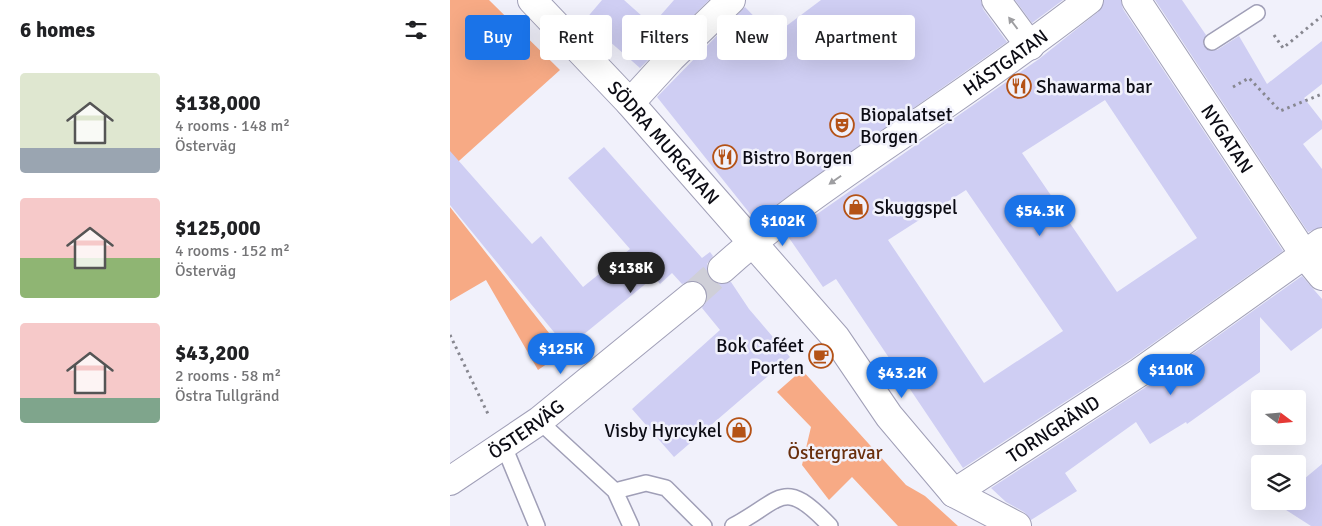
<!DOCTYPE html>
<meta charset="utf-8">
<style>
body{margin:0;font-family:Signika,sans-serif;background:#f6f6f6;color:#202124;height:100vh;display:flex;flex-direction:column;font-size:19px;white-space:nowrap}
*{box-sizing:border-box;margin:0}
p{font-size:16px;color:#757577}
.icon{flex:none;width:28px;height:28px;fill:none;stroke:currentColor;stroke-width:2;stroke-linecap:round;stroke-linejoin:round}
.map{position:relative;flex:1;overflow:hidden}
.panel{display:flex;flex-direction:column;background:#fff;width:450px}
.panel>*{flex:none}
.hud{position:absolute;left:15px;top:15px;width:475px;height:45px;display:flex;gap:10px}
.needle{width:32px;rotate:106deg}
.tools{position:absolute;left:801px;top:390px;display:grid;gap:10px}
.tools a{display:grid;place-items:center;width:55px;height:55px;border-radius:5px;background:#fff;box-shadow:0 5px 20px #0002;font-size:25px}
.price{position:absolute;translate:-50% -42px;padding:0 11px;border-radius:18px;background:#1a73e8;color:#fff;font-size:16px;line-height:32px;filter:drop-shadow(0 1px 2px #0008)}
.price::after{content:'';position:absolute;left:50%;top:30px;width:15px;height:11px;margin-left:-8px;background:inherit;clip-path:polygon(0 0,100% 0,50% 100%)}
.price.on{background:#222;color:#fff}
ul{padding:0;list-style:none}
li{display:flex;align-items:center;gap:15px;height:125px;padding:0 20px}
li span{display:grid;place-items:center;flex:none;width:140px;height:100px;border-radius:5px;color:#555}
li>.icon{margin-inline-start:auto}
span .icon{width:60px;height:60px;fill:#fffc;stroke-width:1}
li b{font-size:21px}
h2{display:flex;justify-content:space-between;align-items:center;height:60px;padding:0 20px;font-size:21px}
.chip{padding:0 18px;border-radius:5px;background:#fff;box-shadow:0 5px 20px #0002;font-size:18px;line-height:45px}
.chip.on{background:#1a73e8;color:#fff}
main{display:flex;flex:1;min-height:0}
.map>svg:first-child{display:block}
</style>
<main>
<section class="panel">
<h2>6 homes<svg class="icon" aria-label="filters" viewBox="0 0 24 24"><path d="M4 7h16M4 17h16"/><circle cx="9" cy="7" r="2"/><circle cx="15" cy="17" r="2"/></svg></h2>
<ul>
<li><span style="background:linear-gradient(#dfe7d0 75%,#9aa5b1 0)"><svg class="icon" aria-label="home" viewBox="0 0 24 24"><path d="M3 11l9-7 9 7M6 9v11h12V9"/></svg></span><div><b>$138,000</b><p>4 rooms · 148 m²</p><p>Österväg</p></div></li>
<li><span style="background:linear-gradient(#f6c9c9 60%,#8fb573 0)"><svg class="icon" aria-label="home" viewBox="0 0 24 24"><path d="M3 11l9-7 9 7M6 9v11h12V9"/></svg></span><div><b>$125,000</b><p>4 rooms · 152 m²</p><p>Österväg</p></div></li>
<li><span style="background:linear-gradient(#f6c9c9 75%,#7fa58c 0)"><svg class="icon" aria-label="home" viewBox="0 0 24 24"><path d="M3 11l9-7 9 7M6 9v11h12V9"/></svg></span><div><b>$43,200</b><p>2 rooms · 58 m²</p><p>Östra Tullgränd</p></div></li>
</ul>
</section>
<div class="map">
<svg width="872" height="526" viewBox="0 0 872 526">
<rect width="100%" height="100%" fill="#f1f1fb"/>
<!-- green -->
<path fill="#f7aa85" d="M0,0H39L110,70L0,169Z
M0,207L114,352L88,370L36,280L0,301Z
M352,370L456,485L475,496L508,526H448L402,477L379,500L352,465L361,427L327,392Z"/>
<!-- building -->
<path fill="#cfcef3" fill-rule="evenodd" d="M152,0H174L202,25L224,0H259L190,68L135,20Z
M371,0H531L533,9L557,42L305,220L207,97L295,7L323,36Z
M565,0H613L582,23Z
M654,0H671L673,9L833,251L681,359L513,468L386,279L373,287L337,235L589,59L648,12ZM655,100L747,238L667,292L572,153ZM516,190L613,331L534,383L438,240Z
M705,0H732L756,35L753,43L758,50H767L789,36L817,84L872,41V84L854,98L872,121V129L853,144L872,169V227L858,232Z
M154,147L252,258L260,252L263,256L257,264V272L260,279L267,284L281,282L299,309L340,357L224,457L182,409L270,330L252,308L256,302L257,294L254,286L247,281H240L232,284L222,273L210,284L204,277L117,348L0,205V151L82,244L91,236L133,287L180,249L118,178Z
M852,276L872,299V328L841,351L810,317V372L737,424L736,422L700,444L686,422L615,473L627,491L581,520L574,512L556,502L541,488L699,385Z
M872,464V526H861L822,501H848V474L854,479Z
M810,473V494L801,488Z"/>
<g fill="none" stroke-linecap="round" stroke-linejoin="round">
<!-- minor-tunnel -->
<path stroke="#cfcfd8" stroke-width="28" stroke-dasharray="28 14" stroke-linecap="butt" d="M242,296L272,269"/>
<!-- service casing -->
<g stroke="#a09fb7" stroke-width="18">
<path id="service" d="M762,42L807,13
M89,421L165,491L181,526
M53,444L87,526
M165,491L196,483L216,488L254,526
M283,526C332,500 333,476 380,526"/>
</g>
<!-- minor casing -->
<g stroke="#a09fb7" stroke-width="30">
<g id="minor">
<path id="s1" d="M82,0L180,103L386,338L439,416L504,493L567,526"/>
<path d="M546,0L580,46"/>
<path id="s2" d="M686,0L854,254L872,276"/>
<path d="M180,103L221,58L281,0"/>
<path id="s3" d="M272,269C322,224 377,186 432,148C502,100 572,52 639,0"/>
<path id="s4" d="M0,481L89,421L242,296"/>
<path id="s5" d="M504,493L690,372L872,242"/>
</g>
</g>
<!-- path -->
<path stroke="#878790" stroke-width="3" stroke-dasharray="2.5 4" stroke-linecap="butt" d="M824,35L833,48L872,16
M783,87L799,78L830,111L872,94
M0,335L39,416"/>
<!-- service -->
<use href="#service" stroke="#fff" stroke-width="15"/>
<!-- minor -->
<use href="#minor" stroke="#fff" stroke-width="28"/>
</g>
<!-- one-way arrows -->
<defs><path id="oneway-solid" d="M-6-.8H1V-3.2L6.5 0L1 3.2V.8H-6Z" transform="scale(1.25)"/></defs>
<g fill="#9e9ea1">
<use href="#oneway-solid" transform="translate(563 23) rotate(-127)"/>
<use href="#oneway-solid" transform="translate(385 180) rotate(145)"/>
</g>
<!-- icons -->
<defs>
<g id="restaurant-ring" transform="scale(1.25)"><circle r="9.5" fill="#f1f1fb" stroke="#b45216" stroke-width="1.5"/><path d="M-5-6h1v4h1v-4h1v4h1v-4h1v5L-1.5 .5V6h-2V.5L-5-1ZM5-6V6H3V1.5H1.5Q1.5-4 5-6Z" fill="#b45216"/></g>
<g id="theatre-ring" transform="scale(1.25)"><circle r="9.5" fill="#f1f1fb" stroke="#b45216" stroke-width="1.5"/><path d="M-5-5.5Q0-4 5-5.5V0Q5 5 0 6Q-5 5-5 0ZM-3.3-2.5H-1v1.5H-3.3ZM1-2.5H3.3v1.5H1ZM-2.8 1Q0 5.5 2.8 1Z" fill="#b45216"/></g>
<g id="shop-ring" transform="scale(1.25)"><circle r="9.5" fill="#f1f1fb" stroke="#b45216" stroke-width="1.5"/><path d="M-5-2.5h2.3a2.7 3.5 0 0 1 5.4 0H5L5.5 6h-11ZM-1.5-2.5h3a1.5 2.3 0 0 0-3 0Z" fill="#b45216"/></g>
<g id="cafe-ring" transform="scale(1.25)"><circle r="9.5" fill="#f1f1fb" stroke="#b45216" stroke-width="1.5"/><path d="M-5.5-4.5H6V0H3Q3 3.5 0 3.5H-2.5Q-5.5 3.5-5.5 0ZM3-3.2v2h1.7v-2ZM-6 4.5H4V6H-6Z" fill="#b45216"/></g>
</defs>
<g fill-rule="evenodd">
<use href="#restaurant-ring" x="569" y="86"/>
<use href="#theatre-ring" x="392" y="125"/>
<use href="#restaurant-ring" x="275" y="157"/>
<use href="#shop-ring" x="406" y="207"/>
<use href="#cafe-ring" x="371" y="356"/>
<use href="#shop-ring" x="289" y="430"/>
</g>
<g text-anchor="middle" stroke-width="5" stroke-linejoin="round" paint-order="stroke">
<!-- street labels -->
<g font-size="19" fill="#0c0c14" stroke="#f1f1fb">
<text dy="7" stroke="none"><textPath href="#s3" startOffset="351">HÄSTGATAN</textPath></text>
<text dy="7" stroke="none"><textPath href="#s2" startOffset="166">NYGATAN</textPath></text>
<text dy="7" stroke="none"><textPath href="#s1" startOffset="194">SÖDRA MURGATAN</textPath></text>
<text dy="7" stroke="none"><textPath href="#s4" startOffset="92">ÖSTERVÄG</textPath></text>
<text dy="7" stroke="none"><textPath href="#s5" startOffset="118">TORNGRÄND</textPath></text>
</g>
<!-- poi labels -->
<g font-size="19" fill="#0c0c14" stroke="#f1f1fb" text-anchor="start">
<text x="586" y="93">Shawarma bar</text>
<text x="410" y="121">Biopalatset<tspan x="410" dy="22">Borgen</tspan></text>
<text x="292" y="164">Bistro Borgen</text>
<text x="424" y="214">Skuggspel</text>
<text x="354" y="352" text-anchor="end">Bok Caféet<tspan x="354" dy="22">Porten</tspan></text>
<text x="272" y="437" text-anchor="end">Visby Hyrcykel</text>
</g>
<!-- park labels -->
<g font-size="19" fill="#692f0d" stroke="#f1f1fb">
<text x="385" y="459">Östergravar</text>
</g>
</g>
</svg>
<div class="tools">
<a><svg class="needle" viewBox="-14 -14 28 28"><path d="M0-13l5 13h-10z" fill="#e53935"/><path d="M0 13l5-13h-10z" fill="#757577"/></svg></a>
<a><svg class="icon" aria-label="layers" viewBox="0 0 24 24"><path d="M12 4l9 5-9 5-9-5zM3 14l9 5 9-5"/></svg></a>
</div>
<b class="price" style="left:590px;top:237px">$54.3K</b>
<b class="price" style="left:333px;top:247px">$102K</b>
<b class="price on" style="left:181px;top:294px">$138K</b>
<b class="price" style="left:111px;top:375px">$125K</b>
<b class="price" style="left:721px;top:396px">$110K</b>
<b class="price" style="left:452px;top:399px">$43.2K</b>
<div class="hud">
<a class="chip on">Buy</a>
<a class="chip">Rent</a>
<a class="chip">Filters</a>
<a class="chip">New</a>
<a class="chip">Apartment</a>
</div>
</div>
</main>
